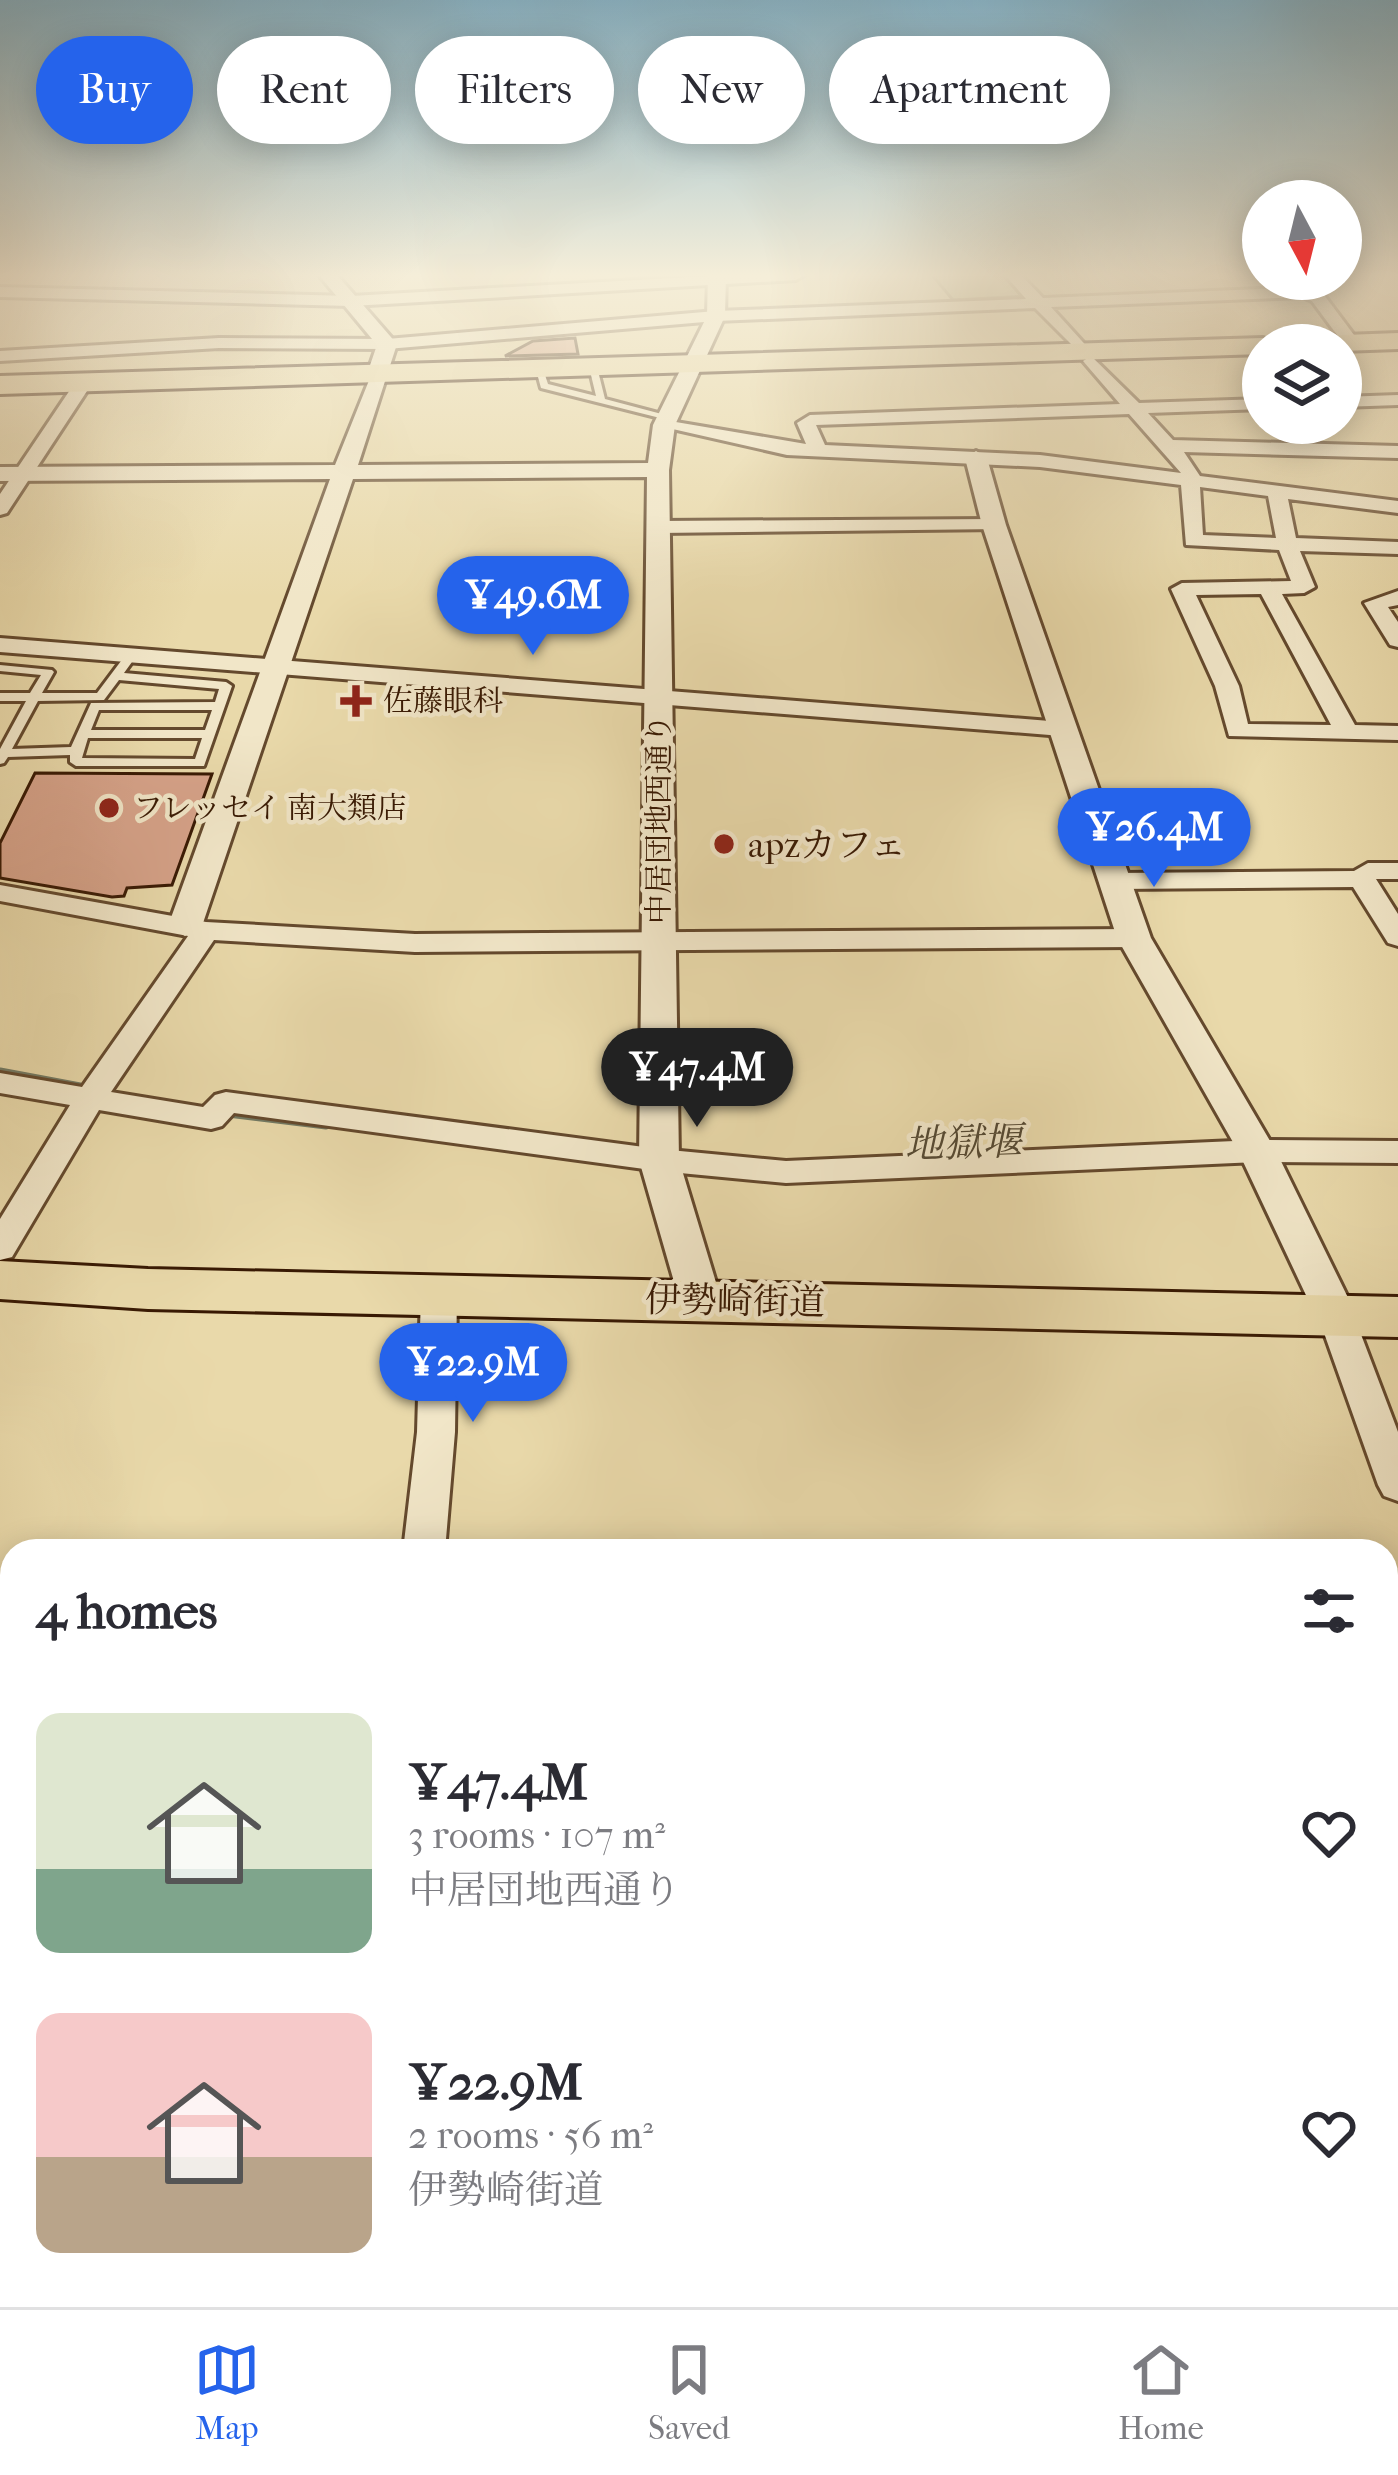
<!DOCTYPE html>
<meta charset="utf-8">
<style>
body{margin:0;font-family:"IM FELL French Canon","Noto Serif JP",serif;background:#f7f7f7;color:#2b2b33;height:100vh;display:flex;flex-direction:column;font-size:45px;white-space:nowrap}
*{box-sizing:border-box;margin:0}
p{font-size:39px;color:#7c7c81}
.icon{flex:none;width:66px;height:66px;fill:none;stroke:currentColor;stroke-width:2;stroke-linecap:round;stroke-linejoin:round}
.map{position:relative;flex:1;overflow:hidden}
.details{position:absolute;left:0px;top:1539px;width:1398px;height:768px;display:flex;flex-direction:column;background:#fff;border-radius:36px 36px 0 0;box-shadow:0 6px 30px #0003}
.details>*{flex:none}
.guide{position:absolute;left:36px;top:36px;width:1326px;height:108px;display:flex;gap:24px}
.needle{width:78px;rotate:173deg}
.fabs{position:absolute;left:1242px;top:180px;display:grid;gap:24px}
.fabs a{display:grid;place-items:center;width:120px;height:120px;border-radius:50%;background:#fff;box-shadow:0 6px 30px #0003;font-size:60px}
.price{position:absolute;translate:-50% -102px;padding:0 27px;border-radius:42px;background:#2563eb;color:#fff;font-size:39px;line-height:78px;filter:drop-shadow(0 3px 6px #0008)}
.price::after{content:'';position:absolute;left:50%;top:72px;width:36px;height:27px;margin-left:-18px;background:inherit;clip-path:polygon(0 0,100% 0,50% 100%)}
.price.selected{background:#222;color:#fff}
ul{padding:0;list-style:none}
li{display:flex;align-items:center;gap:36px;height:300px;padding:0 36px}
li span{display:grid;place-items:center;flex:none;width:336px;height:240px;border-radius:24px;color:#555}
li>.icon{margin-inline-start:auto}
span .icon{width:144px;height:144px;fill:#fffc;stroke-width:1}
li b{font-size:51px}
h2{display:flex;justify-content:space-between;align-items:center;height:144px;padding:0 36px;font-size:51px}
.pill{padding:0 42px;border-radius:54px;background:#fff;box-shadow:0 6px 30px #0003;font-size:42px;line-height:108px}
.pill.selected{background:#2563eb;color:#fff}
.dock{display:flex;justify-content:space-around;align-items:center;height:168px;border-top:3px solid #e1e1e2;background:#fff;font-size:33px;color:#7c7c81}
.dock a{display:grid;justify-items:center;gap:6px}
.dock .selected{color:#2563eb}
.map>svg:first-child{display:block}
</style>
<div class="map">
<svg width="1398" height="2307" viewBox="0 0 1398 2307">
<rect width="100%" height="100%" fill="#e9d9aa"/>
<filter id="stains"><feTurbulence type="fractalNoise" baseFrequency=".00167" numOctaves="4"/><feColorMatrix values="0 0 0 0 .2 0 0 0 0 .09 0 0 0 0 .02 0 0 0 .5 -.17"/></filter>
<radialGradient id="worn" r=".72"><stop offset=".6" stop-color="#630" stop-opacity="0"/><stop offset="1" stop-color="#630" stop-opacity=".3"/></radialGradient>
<!-- green -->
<path fill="#b6bf88" stroke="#776c46" stroke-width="3" d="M932,275H1009L1029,296L953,300Z"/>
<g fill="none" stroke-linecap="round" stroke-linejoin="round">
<!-- stream -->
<path stroke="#727a64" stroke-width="9" d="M0,1072L80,1087
M228,1113L326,1125"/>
</g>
<!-- building -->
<path fill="#d6a289" stroke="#381903" stroke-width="3" d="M575,338L578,354L505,356L533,341Z
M35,773L212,774L172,885L127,888L124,896L112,897L0,878V843Z"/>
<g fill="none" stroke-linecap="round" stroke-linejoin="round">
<!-- service casing -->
<g stroke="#64492d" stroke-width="6">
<path id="service" d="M595,372L599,375L605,399L673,417L668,420L541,388L538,377L545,375L548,384L596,396L591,375Z
M131,652L137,655L124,673L226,682L232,686L204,766H76L70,762V755L8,757L4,763L0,764V749L26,701H0V693H30L41,675L0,671V665L52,670L54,672L42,693H97L127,653ZM119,680L219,689L215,702L91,703L71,747L12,749L38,701L104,700ZM99,710H212L205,730H91ZM88,738H202L195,759L82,758Z"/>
</g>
<!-- minor casing -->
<g stroke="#64492d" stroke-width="6">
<path id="minor" d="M726,275H804L796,280L351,306L0,297V287L351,296Z
M1005,275H1021L1043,298L1286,288L1282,284L1290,279L1324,295L1360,343L1346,347L1312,301L1303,297L1051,307L1091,351L1083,356L1035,308L716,321L387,349L219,348L0,361V351L219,338L387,339L716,311L1026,299Z
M1091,356L1139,403L1263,399V409L1148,413L1173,440L1398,446V458L1184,452L1200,476L1398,501V513L1288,499L1296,538L1398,542V554L1300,551L1315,587L1304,593L1282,594L1355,725L1398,726V740L1229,736L1215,686L1171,589L1182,583L1291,581L1279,550L1186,545L1181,485L1040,467L787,455L655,425L664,420L806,444L797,423L810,415L1120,404L1083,361ZM1129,414L1181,473L1040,455L825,445L816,425ZM1200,487L1268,496L1276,538L1203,535ZM1261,594L1331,725L1248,724L1239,686L1196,595Z
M72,387L87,391L7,513L0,515V494Z
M1398,395V405L1341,407V397Z
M994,519L1004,525L1001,529L659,533L649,527L659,521Z
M1398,591V605L1388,607L1398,622V647L1390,645L1364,603Z
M0,638L1062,722L1074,729L1062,736L0,652Z
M1368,863H1398V879H1376L1398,914V946L1388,943L1353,887L1115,889L1101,881L1115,873L1354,871Z
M0,885L206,922L415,934L1134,929L1148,938L1134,947L415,952L214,940L111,1092L203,1107L215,1095L226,1092L659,1149L786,1161L1257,1140L1398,1141V1163L1257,1162L786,1183L659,1171L234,1113L222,1126L211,1129L99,1110L12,1257L0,1260V1219L70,1105L0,1093V1073L82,1087L188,936L0,901Z
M439,1281L452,1285L457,1294L455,1432L445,1551H403L417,1432L421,1294L426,1285Z
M1336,1303L1349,1307L1354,1316L1398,1432V1501L1384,1496L1378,1485L1318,1316L1323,1307Z
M12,1596V1639L0,1643V1600Z
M1398,1762V1804L1386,1805V1763Z
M1386,1918L1398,1923V1993L1386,1989Z
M1398,2012V2062L1386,2065V2013Z
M323,2295H379L378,2306L322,2307Z"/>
</g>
<!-- tertiary casing -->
<g stroke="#64492d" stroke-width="6">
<path id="tertiary" d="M319,275H337L397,344L358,465L648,463L653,425L707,316L708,275H726L725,316L675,425L669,470L679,1160L721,1299L715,1310L700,1314L685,1310L679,1299L639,1160L647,477L353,479L202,926L185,936L168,926L330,479L0,481V467L335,465L370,378L367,374L377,345Z
M976,451L987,458L1006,525L1151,938L1276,1151L1357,1316L1351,1327L1336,1331L1321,1327L1238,1151L1117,938L982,525L965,458Z"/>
</g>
<!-- primary casing -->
<g stroke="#381903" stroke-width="6">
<path id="primary" d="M0,1261L148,1269L1398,1297V1337L148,1309L0,1299Z"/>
</g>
<!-- trunk casing -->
<g stroke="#381903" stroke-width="6">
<path id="trunk" d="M1398,333V349L1341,351V345H1277L1291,337Z
M1263,338L1276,345H1263V354L0,394V376Z"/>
</g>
<!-- service -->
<use href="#service" fill="#f1e6c8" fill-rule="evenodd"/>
<!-- minor -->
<use href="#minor" fill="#f1e6c8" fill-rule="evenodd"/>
<!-- tertiary -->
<use href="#tertiary" fill="#f1e6c8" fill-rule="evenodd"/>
<!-- primary -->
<use href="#primary" fill="#e9d9aa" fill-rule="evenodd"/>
<!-- trunk -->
<use href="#trunk" fill="#e9d9aa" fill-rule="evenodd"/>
</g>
<!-- sky -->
<linearGradient id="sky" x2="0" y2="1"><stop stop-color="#88b7cd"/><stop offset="0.46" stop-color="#f5eed9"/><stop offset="1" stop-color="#f5eed9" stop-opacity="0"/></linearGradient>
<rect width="1398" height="598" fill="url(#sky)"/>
<!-- markers -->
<g fill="#8f2418" stroke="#f1e6c8" stroke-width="4.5">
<path d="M350 683h12v12h12v12h-12v12h-12v-12h-12v-12h12z"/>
<circle cx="109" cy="808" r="12"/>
<circle cx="724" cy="844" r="12"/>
</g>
<g text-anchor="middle" stroke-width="9" stroke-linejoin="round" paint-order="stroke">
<!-- far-poi labels -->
<g font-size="30" fill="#381903" stroke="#f1e6c8" text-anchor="start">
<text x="383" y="711">佐藤眼科</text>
<text x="133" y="818">フレッセイ 南大類店</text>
</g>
<!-- far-street labels -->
<g font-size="30" fill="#381903" stroke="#f1e6c8">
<text transform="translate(659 819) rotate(-90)" y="10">中居団地西通り</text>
</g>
<!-- poi labels -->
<g font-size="36" fill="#381903" stroke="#f1e6c8" text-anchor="start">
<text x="748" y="857">apzカフェ</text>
</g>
<!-- street labels -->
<g font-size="36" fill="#381903" stroke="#f1e6c8">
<text transform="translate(735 1300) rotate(1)" y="13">伊勢崎街道</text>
</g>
<!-- water labels -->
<g font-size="39" font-style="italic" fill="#554a34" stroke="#f1e6c8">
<text transform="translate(963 1142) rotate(-2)" y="14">地獄堰</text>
</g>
</g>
<rect width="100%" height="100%" filter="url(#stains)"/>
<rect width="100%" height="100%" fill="url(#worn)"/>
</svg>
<div class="fabs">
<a><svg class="needle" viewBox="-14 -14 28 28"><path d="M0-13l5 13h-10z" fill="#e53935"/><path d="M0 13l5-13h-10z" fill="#7c7c81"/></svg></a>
<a><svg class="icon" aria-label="layers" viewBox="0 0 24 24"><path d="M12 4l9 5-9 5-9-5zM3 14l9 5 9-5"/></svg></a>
</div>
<b class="price" style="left:533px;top:658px">¥49.6M</b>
<b class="price" style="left:1154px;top:890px">¥26.4M</b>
<b class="price selected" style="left:697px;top:1130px">¥47.4M</b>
<b class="price" style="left:473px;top:1425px">¥22.9M</b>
<div class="guide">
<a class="pill selected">Buy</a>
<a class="pill">Rent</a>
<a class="pill">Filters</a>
<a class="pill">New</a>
<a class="pill">Apartment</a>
</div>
<section class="details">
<h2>4 homes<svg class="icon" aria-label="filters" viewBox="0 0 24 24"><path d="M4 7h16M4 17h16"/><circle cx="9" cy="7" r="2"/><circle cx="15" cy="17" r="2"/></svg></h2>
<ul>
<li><span style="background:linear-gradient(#dfe7d0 65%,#7fa58c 0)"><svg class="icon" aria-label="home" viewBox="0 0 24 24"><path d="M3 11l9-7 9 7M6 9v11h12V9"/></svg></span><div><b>¥47.4M</b><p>3 rooms · 107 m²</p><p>中居団地西通り</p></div><svg class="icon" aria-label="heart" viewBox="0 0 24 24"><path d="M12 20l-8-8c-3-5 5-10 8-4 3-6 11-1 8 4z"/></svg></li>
<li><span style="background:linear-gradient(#f6c9c9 60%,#b9a48a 0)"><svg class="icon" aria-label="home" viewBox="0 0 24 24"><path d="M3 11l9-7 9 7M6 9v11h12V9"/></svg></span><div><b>¥22.9M</b><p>2 rooms · 56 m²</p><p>伊勢崎街道</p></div><svg class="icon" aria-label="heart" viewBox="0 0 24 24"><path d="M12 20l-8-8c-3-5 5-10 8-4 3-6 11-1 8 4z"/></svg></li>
</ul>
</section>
</div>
<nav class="dock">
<a class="selected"><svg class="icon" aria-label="map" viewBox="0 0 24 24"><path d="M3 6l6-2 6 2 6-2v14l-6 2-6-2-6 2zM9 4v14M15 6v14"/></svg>Map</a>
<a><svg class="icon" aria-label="saved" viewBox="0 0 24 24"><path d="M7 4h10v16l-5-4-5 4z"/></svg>Saved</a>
<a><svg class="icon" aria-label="home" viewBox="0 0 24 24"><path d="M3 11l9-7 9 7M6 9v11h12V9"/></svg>Home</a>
</nav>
